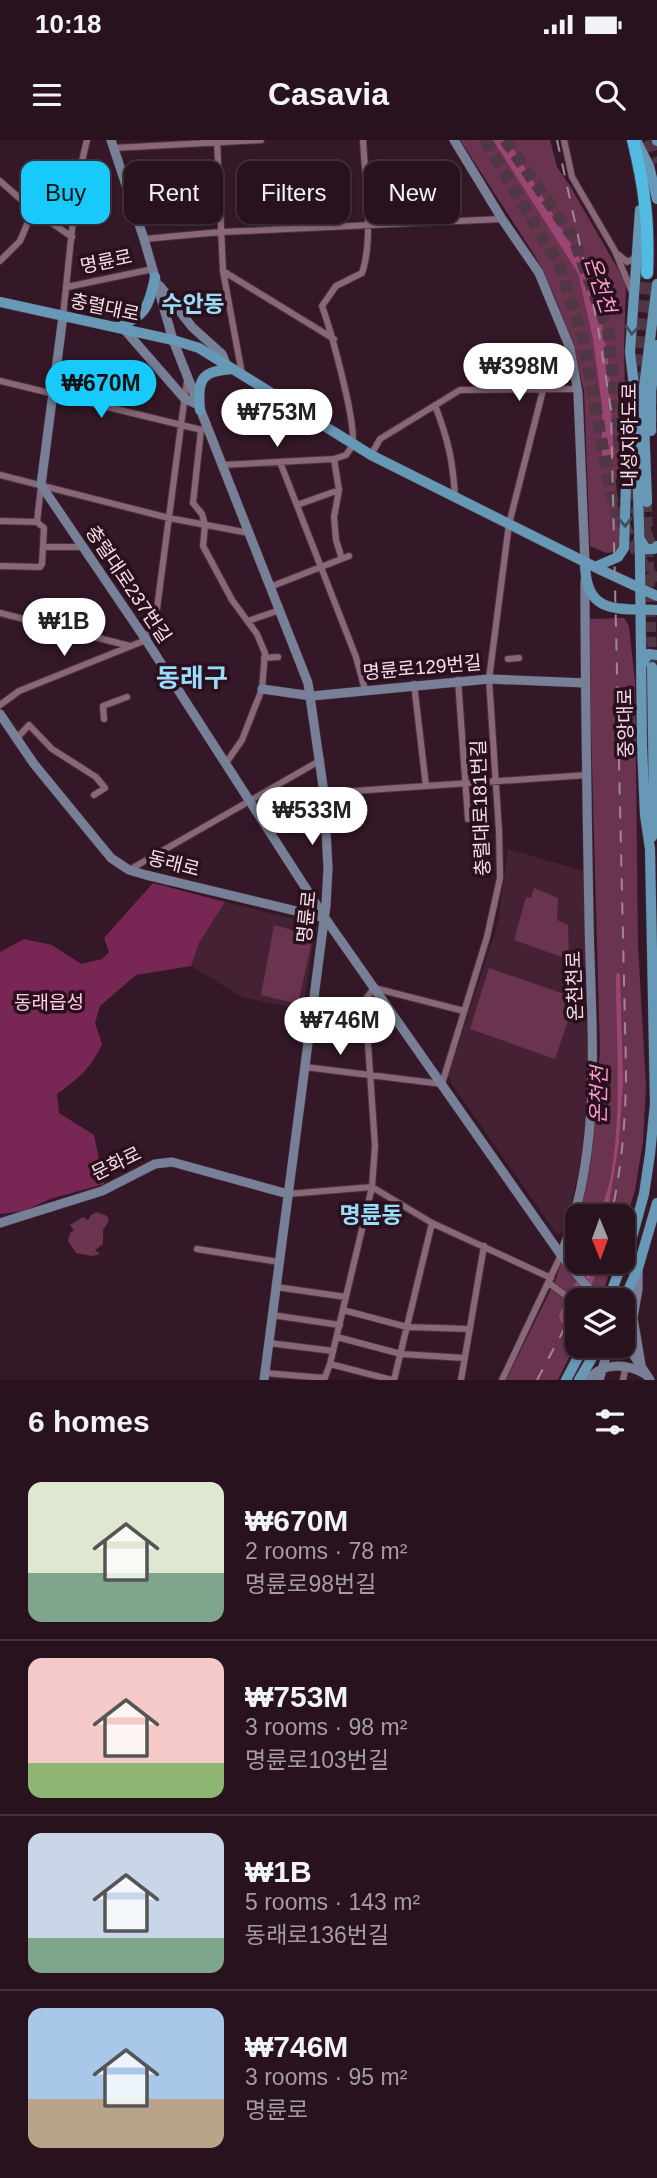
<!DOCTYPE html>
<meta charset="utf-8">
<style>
body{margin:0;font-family:Arial,"Noto Sans KR",sans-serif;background:#2f1b26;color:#f1f3f6;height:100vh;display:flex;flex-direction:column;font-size:26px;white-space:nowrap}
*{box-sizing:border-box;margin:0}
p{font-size:23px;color:#a49ea4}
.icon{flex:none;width:38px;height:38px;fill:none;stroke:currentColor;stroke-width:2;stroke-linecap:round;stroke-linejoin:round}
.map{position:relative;height:1240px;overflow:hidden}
.sheet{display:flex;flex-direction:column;background:#27121d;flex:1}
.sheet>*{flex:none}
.guide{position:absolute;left:21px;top:21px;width:616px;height:63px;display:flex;gap:14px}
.needle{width:46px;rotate:179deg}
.tools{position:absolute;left:565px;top:1064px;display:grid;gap:14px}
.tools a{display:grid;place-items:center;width:70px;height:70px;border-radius:14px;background:#27121d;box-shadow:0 2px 5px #0004,0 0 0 2px #43323b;font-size:35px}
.price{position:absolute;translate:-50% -60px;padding:0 16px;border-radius:24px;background:#fff;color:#222;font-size:23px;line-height:46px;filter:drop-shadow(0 2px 4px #0008)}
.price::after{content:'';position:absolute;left:50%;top:42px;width:21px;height:16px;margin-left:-10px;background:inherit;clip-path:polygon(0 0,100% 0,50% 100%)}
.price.active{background:#18cafc;color:#111}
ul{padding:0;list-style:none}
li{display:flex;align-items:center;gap:21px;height:175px;padding:0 28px}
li+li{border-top:2px solid #43323b}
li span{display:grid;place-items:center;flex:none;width:196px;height:140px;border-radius:14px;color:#555}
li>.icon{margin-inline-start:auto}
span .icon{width:84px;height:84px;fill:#fffc;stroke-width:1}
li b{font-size:30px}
h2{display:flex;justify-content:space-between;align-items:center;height:84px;padding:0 28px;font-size:30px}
.tag{padding:0 24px;border-radius:14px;background:#27121d;box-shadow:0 2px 5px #0004,0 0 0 2px #43323b;font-size:24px;line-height:63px}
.tag.active{background:#18cafc;color:#111}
.status{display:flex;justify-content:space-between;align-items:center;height:49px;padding:0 35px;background:#27121d;direction:ltr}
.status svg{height:19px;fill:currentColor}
header{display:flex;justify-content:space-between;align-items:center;height:91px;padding:0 28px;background:#27121d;font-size:32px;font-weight:700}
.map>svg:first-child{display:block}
</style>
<div class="status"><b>10:18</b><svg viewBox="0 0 49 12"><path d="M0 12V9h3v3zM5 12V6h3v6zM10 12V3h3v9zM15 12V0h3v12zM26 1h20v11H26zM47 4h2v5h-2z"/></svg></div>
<header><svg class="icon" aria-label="menu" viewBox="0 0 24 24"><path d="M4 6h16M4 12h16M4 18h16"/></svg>Casavia<svg class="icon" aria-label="search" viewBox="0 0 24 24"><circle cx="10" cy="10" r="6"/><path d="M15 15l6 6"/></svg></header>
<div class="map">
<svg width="657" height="1240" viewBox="0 0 657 1240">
<rect width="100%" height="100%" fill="#341827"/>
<!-- built -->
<path fill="#442234" d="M508,709L584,731L588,952L582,1014L573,1057L565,1092L557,1094L451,943L449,934L498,783Z
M225,762L297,780L313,803L303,870L242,857L191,826L199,803Z"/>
<!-- green -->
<path fill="#6a3350" d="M460,0H550L557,27L570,46L626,143L624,208L626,312L616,340L620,407L616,412L606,413L590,406L584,251L571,199L554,155L535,116Z
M624,478L629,486L635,542L638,805L646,946L643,1002L635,1050L623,1089V1076H578L591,1008L600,912L588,479Z
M534,748L558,758L557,780L568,785L569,816L567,819L514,800L526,757L531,758Z
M274,785L299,792L311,805L298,864L261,855Z
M489,828L576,858L555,919L470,889Z
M97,1072L107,1076L109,1081L103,1090V1104L95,1110L100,1114L92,1116L76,1113L68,1101L70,1093L74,1090L70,1085L83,1077L88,1080L91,1075Z
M577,1077L578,1122H613L604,1149L598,1160H578L577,1201L558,1240H506L555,1141Z"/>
<!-- forest -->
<path fill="#782755" d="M153,743L225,762L199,803L191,826L136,835L100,866L95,883L102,904C92,927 77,940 57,954L59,973L94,995L104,1044L50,1059L24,1071L0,1074V812L24,799L52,805L81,824L102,819L109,812L104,798Z"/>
<!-- water -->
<path fill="#9a4673" d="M493,0H508L586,129L602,184L608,218L614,315L602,316V266L593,199L578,133Z
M618,833L620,834L623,943L619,1002L607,1076H599C604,1061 610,1045 612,1029C622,965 616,899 616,834Z
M586,1122H600L586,1160H578L577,1180L561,1183L559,1175Z"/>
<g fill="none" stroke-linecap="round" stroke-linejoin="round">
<!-- primary-tunnel -->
<path stroke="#513644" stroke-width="10" stroke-dasharray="10 5" stroke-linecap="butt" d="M647,362L652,522"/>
<!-- highway-tunnel -->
<path stroke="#513644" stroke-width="12" stroke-dasharray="12 6" stroke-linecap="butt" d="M485,0L561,129L583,199L613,363L643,424L657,442
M505,0L573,97L608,191L620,305L632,359L652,408L657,414
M649,0L657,23
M656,234L657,293
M637,244V227L647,133"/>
<!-- street casing -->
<g stroke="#4a3340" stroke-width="8">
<path id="street" d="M217,0L223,131L242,234
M564,0L572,37L615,111L632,152
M114,8L261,0
M0,41L33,70L72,97
M144,99L221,92L502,79
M619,115L627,122L638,117
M0,121L20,101L33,70
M223,131L334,199
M67,147L153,129
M63,176L77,42L87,0
M0,241L202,290
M523,250C530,217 539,217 570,208
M435,265C448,300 453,320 455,357
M201,290L193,363L202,374L205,385L203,406L232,460L257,494L265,513L262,549L242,600L226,623
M371,315L380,299L460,250L578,249
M334,319L339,350L334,377L336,400L342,419
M280,322L356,517L365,550
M222,325L334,319L346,315C348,312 351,309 352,305C358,287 330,188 322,166L336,146L362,133C374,99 365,38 363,0
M0,335L169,378L249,393
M297,365L339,350
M0,381L37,382L44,388L42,424L40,427L0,426
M37,382L41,346
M44,407H83
M270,447L349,416
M0,473L130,506
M248,481L280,470
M264,518L278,517
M508,519L519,518
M458,540L468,679
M414,544L426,646
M0,565L19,551L146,500L156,476L187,240
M104,579L103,566L127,557
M17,598L29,585L52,609L96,637L105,648L94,655
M324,653L587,635
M129,730L321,620
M305,927L442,944L487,797L500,738L499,691L489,539L509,384L543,250
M288,1054L372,1047L432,1083L551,1138
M197,1109L279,1122
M549,1143L578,1165
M276,1147L346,1157
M343,1170L407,1187L469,1189
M272,1175L340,1185
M337,1197L401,1214L464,1218
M269,1203L333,1211
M330,1224L372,1047L375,1006L365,860L374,848L464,871
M265,1233L324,1238
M324,1240L330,1224L392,1240
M394,1240L432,1083
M461,1240L484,1106
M502,1240L561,1115
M623,1240L626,1226"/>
</g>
<!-- secondary casing -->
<g stroke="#4a3340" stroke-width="10">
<path id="secondary" d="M111,0L144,99L173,200L308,543L324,653L328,728L326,765L264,1240
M454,0L502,79L539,133L570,208L578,253L585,422
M160,146L192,187L222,214L226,224
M63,176L41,345L146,500L325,778
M124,189L184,258L198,265
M262,549L312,556L489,539L585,543
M0,574L34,624L111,718L129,730L146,735L325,778L561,1115L598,1160
M0,1083L102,1051L155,1024L172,1022L288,1054
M561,1115C604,1008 591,892 589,780C587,667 585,554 585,441
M638,1130V1149L633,1178L641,1225
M623,1199L650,1240
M588,1240C603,1221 627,1224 645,1234
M599,1240L609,1206"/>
</g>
<!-- primary casing -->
<g stroke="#4a3340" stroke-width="11">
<path id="primary" d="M636,0L649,26L657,59
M657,0V1
M0,162L173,200L199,208L371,315L601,430L657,456
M116,187C146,177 149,166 155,137
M200,270C197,239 201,231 233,229
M651,291V252L657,205
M647,362L643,255L657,144
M639,398L646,409H654L657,406
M585,422C585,476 617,468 657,470
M595,427L618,417L624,408L626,344L635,327
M643,523L648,514L657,515
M652,697L654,662L652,527
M608,1160L631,1101L644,1054L650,1014L655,964L650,709L645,675L642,606L640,418L635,254L630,212L640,70
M623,1162L638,1128L657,1063
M566,1240L584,1206
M579,1240L599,1206"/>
</g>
<!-- highway casing -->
<g stroke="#4a3340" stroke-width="14">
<path id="highway" d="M633,0C645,48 649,84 647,133"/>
</g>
<!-- street -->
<use href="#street" stroke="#896777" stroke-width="6"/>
<!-- secondary -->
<use href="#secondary" stroke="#788097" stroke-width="9"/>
<!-- primary -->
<use href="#primary" stroke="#6799b7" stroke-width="10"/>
<!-- highway -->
<use href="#highway" stroke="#51bbe1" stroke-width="12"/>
<!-- rail -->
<path stroke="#9f8894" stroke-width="2" stroke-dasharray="12 12" stroke-linecap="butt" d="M557,0L598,187L611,270L626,928C626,978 622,1027 611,1076
M579,1160L594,1122
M537,1240L578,1163"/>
</g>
<!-- one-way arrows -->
<defs><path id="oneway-chevron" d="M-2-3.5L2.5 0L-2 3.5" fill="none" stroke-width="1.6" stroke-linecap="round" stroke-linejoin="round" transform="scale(1.75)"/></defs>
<g stroke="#454d62">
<use href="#oneway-chevron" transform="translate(632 190) rotate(95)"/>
<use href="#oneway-chevron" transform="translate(625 382) rotate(89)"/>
</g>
<g text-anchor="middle" stroke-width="7" stroke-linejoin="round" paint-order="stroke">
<!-- street labels -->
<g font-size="19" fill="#f3dfe8" stroke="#2a0f1d">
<text transform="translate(106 121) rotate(-12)" y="7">명륜로</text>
<text transform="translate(105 167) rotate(12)" y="7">충렬대로</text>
<text transform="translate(629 295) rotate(-90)" y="7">내성지하도로</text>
<text transform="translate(129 444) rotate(56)" y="7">충렬대로237번길</text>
<text transform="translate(422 527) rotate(-5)" y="7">명륜로129번길</text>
<text transform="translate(625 583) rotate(-91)" y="7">중앙대로</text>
<text transform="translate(480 668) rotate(-92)" y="7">충렬대로181번길</text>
<text transform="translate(174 723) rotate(14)" y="7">동래로</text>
<text transform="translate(306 777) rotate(-84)" y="7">명륜로</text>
<text transform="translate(574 846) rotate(-92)" y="7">온천천로</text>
<text transform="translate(116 1023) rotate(-26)" y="7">문화로</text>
</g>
<!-- park labels -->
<g font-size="19" fill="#fecde4" stroke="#2a0f1d">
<text x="49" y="869">동래읍성</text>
</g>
<!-- water labels -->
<g font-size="21" font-style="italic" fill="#f99dcb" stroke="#2a0f1d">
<text transform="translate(600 145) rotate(72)" y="7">온천천</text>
<text transform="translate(599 955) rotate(-89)" y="7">온천천</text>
</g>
<!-- quarter labels -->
<g font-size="23" font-weight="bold" fill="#98defa" stroke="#2a0f1d">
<text x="193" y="172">수안동</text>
<text x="371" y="1083">명륜동</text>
</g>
<!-- district labels -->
<g font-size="26" font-weight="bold" fill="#98defa" stroke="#2a0f1d">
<text x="192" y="547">동래구</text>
</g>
</g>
</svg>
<div class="tools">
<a><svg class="needle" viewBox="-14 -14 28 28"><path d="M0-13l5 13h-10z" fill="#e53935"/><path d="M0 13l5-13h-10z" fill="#a49ea4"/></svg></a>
<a><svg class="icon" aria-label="layers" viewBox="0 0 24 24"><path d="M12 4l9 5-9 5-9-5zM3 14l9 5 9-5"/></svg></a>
</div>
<b class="price" style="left:519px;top:263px">₩398M</b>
<b class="price active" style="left:101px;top:280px">₩670M</b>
<b class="price" style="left:277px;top:309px">₩753M</b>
<b class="price" style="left:64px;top:518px">₩1B</b>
<b class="price" style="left:312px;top:707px">₩533M</b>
<b class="price" style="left:340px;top:917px">₩746M</b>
<div class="guide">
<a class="tag active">Buy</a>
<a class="tag">Rent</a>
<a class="tag">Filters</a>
<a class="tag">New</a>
</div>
</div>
<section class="sheet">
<h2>6 homes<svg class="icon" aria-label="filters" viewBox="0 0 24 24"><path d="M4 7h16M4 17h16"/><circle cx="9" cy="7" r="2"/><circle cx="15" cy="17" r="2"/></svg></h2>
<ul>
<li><span style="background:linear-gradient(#dfe7d0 65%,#7fa58c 0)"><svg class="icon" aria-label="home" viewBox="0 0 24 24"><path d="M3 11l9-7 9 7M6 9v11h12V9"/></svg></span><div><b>₩670M</b><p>2 rooms · 78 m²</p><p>명륜로98번길</p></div></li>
<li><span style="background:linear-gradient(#f6c9c9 75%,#8fb573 0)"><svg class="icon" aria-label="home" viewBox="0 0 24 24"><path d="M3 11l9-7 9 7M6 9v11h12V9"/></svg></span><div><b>₩753M</b><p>3 rooms · 98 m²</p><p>명륜로103번길</p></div></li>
<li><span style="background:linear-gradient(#c9d6e8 75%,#7fa58c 0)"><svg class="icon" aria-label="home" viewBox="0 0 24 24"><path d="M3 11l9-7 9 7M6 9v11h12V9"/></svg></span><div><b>₩1B</b><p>5 rooms · 143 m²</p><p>동래로136번길</p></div></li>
<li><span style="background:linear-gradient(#a9c7e8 65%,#b9a48a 0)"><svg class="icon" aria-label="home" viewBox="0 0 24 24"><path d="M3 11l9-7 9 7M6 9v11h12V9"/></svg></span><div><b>₩746M</b><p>3 rooms · 95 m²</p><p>명륜로</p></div></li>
</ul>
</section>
